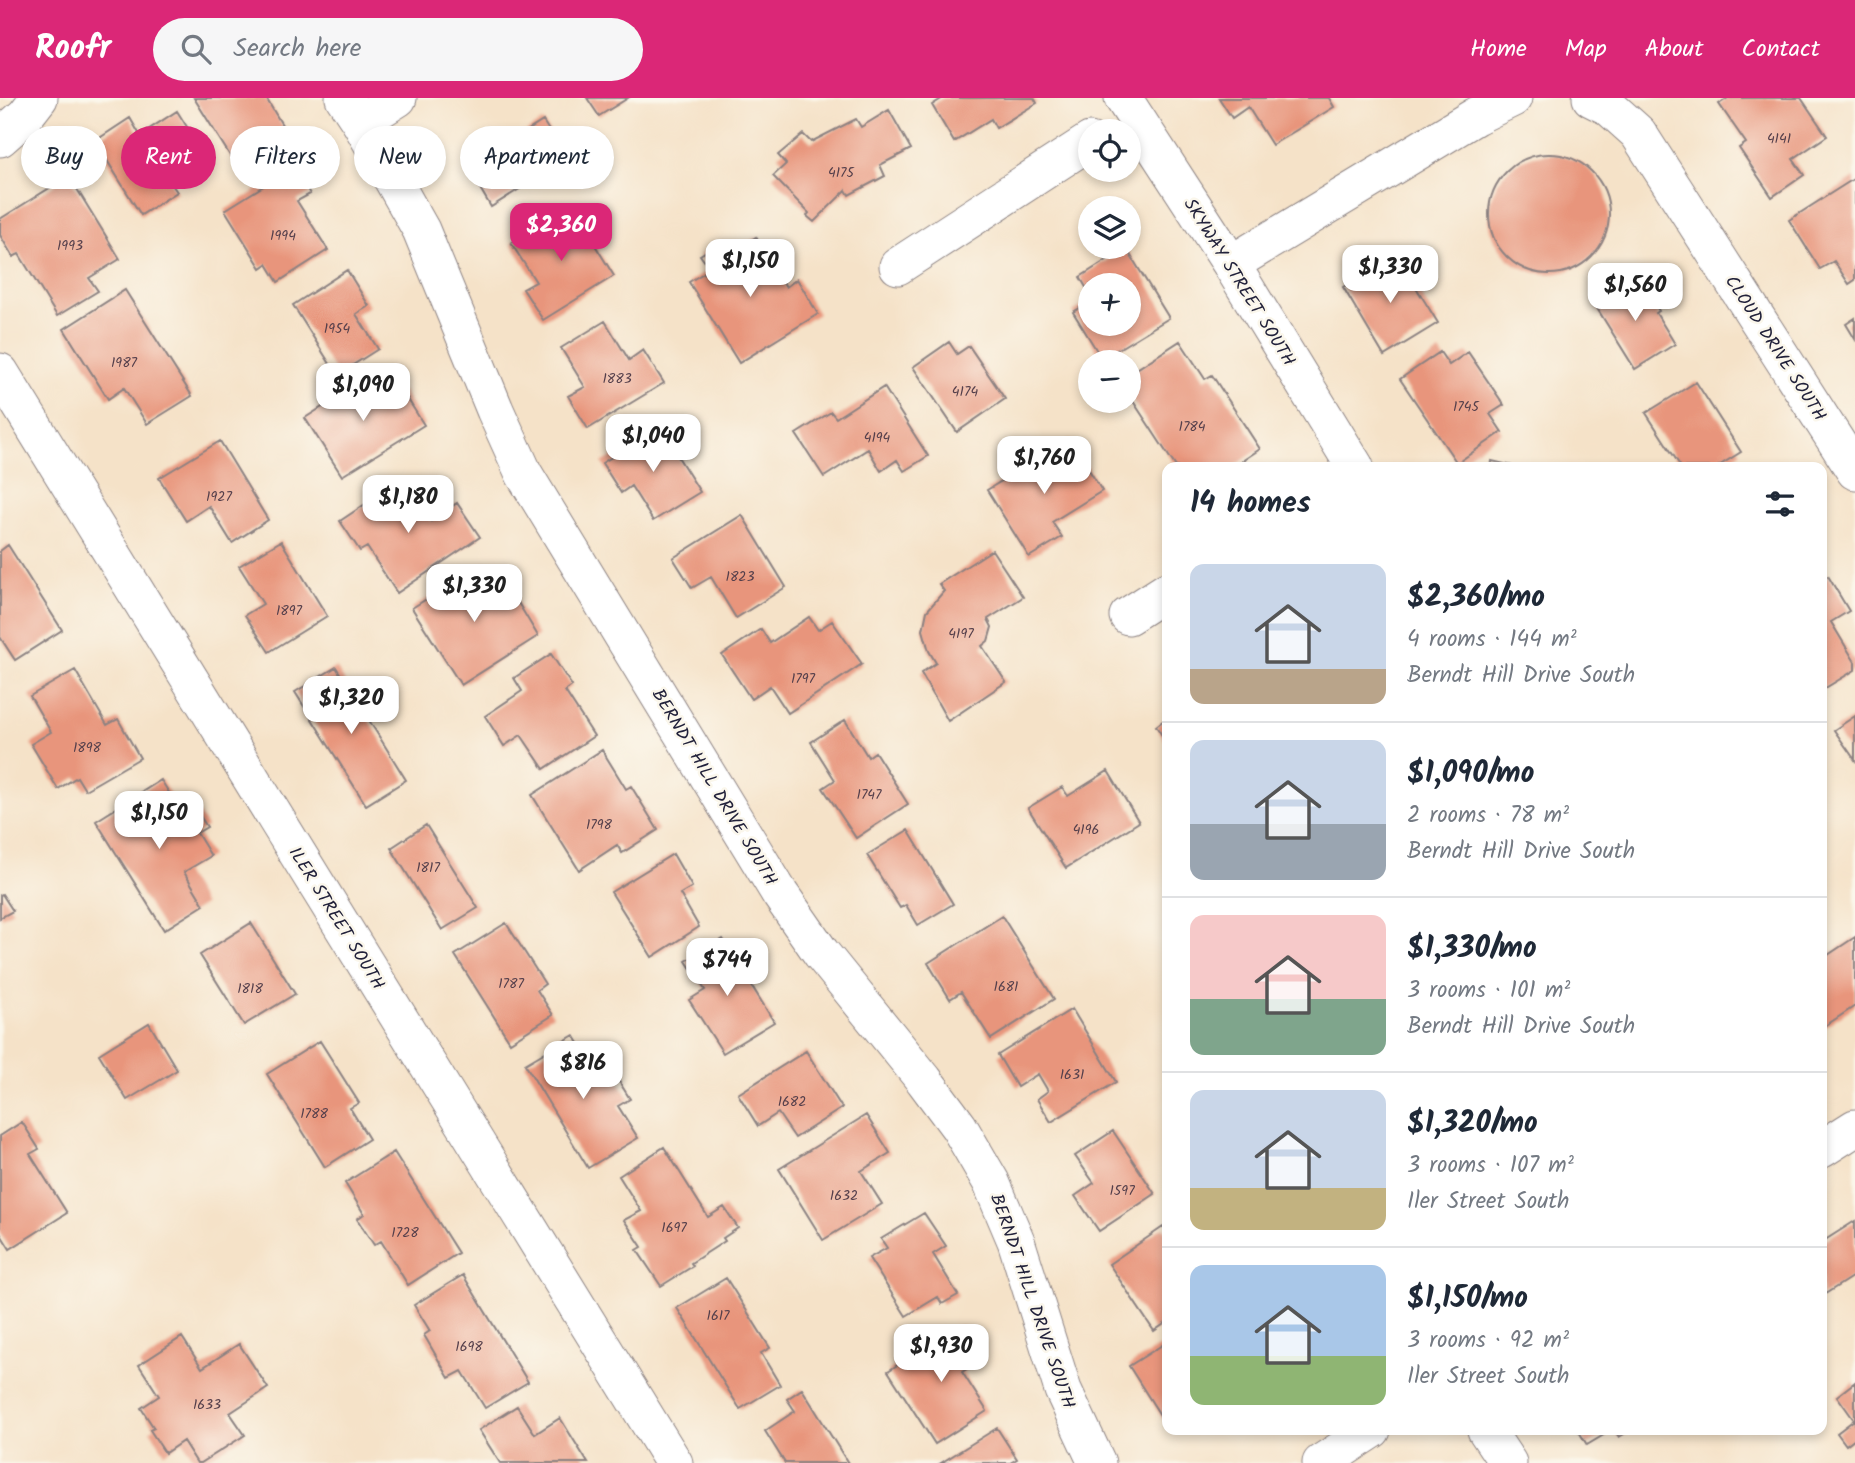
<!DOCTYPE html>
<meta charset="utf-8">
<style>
body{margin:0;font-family:Kalam,sans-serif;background:#f6f6f7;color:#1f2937;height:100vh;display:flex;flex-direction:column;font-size:26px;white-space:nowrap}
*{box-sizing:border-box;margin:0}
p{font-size:23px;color:#747a83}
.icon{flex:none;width:38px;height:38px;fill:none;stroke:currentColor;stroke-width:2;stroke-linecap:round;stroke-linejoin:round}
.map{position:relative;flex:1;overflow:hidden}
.details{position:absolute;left:1162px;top:364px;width:665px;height:973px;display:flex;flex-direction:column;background:#fff;border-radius:14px;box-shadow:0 4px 10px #0003}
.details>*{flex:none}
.banner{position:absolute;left:21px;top:28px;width:665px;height:63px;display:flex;gap:14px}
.fabs{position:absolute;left:1078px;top:21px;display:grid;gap:14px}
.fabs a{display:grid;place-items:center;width:63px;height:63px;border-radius:50%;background:#fff;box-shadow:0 4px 10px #0003;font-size:35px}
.price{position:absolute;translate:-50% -60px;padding:0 16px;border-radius:14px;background:#fff;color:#222;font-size:23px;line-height:46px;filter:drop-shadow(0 2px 4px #0008)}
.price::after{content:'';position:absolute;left:50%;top:42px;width:21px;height:16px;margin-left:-10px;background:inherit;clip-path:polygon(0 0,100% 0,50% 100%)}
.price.on{background:#db2777;color:#fff}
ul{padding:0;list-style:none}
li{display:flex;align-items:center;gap:21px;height:175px;padding:0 28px}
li+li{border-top:2px solid #e0e1e3}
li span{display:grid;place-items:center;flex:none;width:196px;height:140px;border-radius:14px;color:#555}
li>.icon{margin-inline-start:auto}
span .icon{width:84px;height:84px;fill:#fffc;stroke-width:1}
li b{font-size:30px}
h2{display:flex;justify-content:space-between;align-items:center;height:84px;padding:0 28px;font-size:30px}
.tag{padding:0 24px;border-radius:32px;background:#fff;box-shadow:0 4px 10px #0003;font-size:24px;line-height:63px}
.tag.on{background:#db2777;color:#fff}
header{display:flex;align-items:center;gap:42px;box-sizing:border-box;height:98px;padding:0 35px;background:#db2777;color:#fff}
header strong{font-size:33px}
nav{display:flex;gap:38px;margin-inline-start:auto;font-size:24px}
.search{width:490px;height:63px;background:#f6f6f7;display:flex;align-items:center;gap:18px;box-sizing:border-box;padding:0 24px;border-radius:38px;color:#747a83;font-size:26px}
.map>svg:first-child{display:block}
</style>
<header>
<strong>Roofr</strong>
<div class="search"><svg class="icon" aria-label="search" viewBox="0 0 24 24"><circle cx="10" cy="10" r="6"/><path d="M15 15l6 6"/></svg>Search here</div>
<nav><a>Home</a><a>Map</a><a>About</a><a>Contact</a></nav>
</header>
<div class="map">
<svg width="1855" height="1365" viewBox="0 0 1855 1365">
<rect width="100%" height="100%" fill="#fbf7ec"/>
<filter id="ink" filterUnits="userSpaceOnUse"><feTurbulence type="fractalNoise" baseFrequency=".0143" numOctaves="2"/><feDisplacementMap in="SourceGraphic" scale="14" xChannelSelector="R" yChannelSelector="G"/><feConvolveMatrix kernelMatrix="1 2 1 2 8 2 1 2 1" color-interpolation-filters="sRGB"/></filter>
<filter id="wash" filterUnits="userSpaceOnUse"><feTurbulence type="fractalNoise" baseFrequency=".00686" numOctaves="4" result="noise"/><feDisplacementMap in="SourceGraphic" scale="28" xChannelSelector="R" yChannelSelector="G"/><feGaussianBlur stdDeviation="1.57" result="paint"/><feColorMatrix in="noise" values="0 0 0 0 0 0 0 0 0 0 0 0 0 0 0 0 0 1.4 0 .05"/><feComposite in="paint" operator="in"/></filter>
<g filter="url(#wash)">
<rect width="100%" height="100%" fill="#f5e2c8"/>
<g id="blocks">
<!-- building -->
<path fill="#e8957b" d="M194,0H266L285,32L234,64Z
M587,0H628L599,18Z
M943,0H1034L1037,5L996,30L991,21L954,44L932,7Z
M1219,0H1329L1334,9L1272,47L1248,9L1232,20Z
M1728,0H1801L1827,38L1793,61L1804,77L1772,99L1739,50L1746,45L1719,6Z
M889,12L911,51L880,67L885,78L849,97L846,92L814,124L807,118L809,115L773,78L786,66L778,57L803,36L811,44L856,21L861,29Z
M177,13L204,56L167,79L177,94L141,117L95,43L130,20L140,37Z
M543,23L567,61L491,109L468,70Z
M1489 116a60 60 0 1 1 120 0a60 60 0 1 1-120 0Z
M294,69L310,96L297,103L328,152L278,184L267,166L261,170L225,112Z
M69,78L120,161L89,180L98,193L57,218L19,156L13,159L0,137V121Z
M1855,80V182L1849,186L1834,163L1820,171L1789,122Z
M571,108L614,178L543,222L523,191L536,184L511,145Z
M756,139L786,189L797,181L818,216L739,265L689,184L710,171L700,157L718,146L726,158Z
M1126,150L1169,220L1102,261L1073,214L1090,204V226H1129V187H1090V196L1080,179Z
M1396,157L1438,225L1384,258L1343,189Z
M347,172L369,208L356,216L378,251L337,277L293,207Z
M1638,179L1659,213L1656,215L1675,246L1635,271L1595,207Z
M125,192L192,298L147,326L124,290L108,301L64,231Z
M1855,220V241L1846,226Z
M605,223L629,262L643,252L664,285L588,331L568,298L585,289L561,250Z
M1180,243L1205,281L1212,277L1260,351L1233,369H1215L1213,366L1208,369H1176L1129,297V276Z
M949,244L957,256L969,248L1005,301L957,334L913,269Z
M1440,254L1449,267L1468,254L1504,307L1490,316L1502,334L1457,365L1400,281Z
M379,273L394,297L402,292L424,327L342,378L305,320Z
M1696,284L1741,354L1717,369H1681L1646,315Z
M884,289L928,358L904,373L897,362L881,373L868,351L824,379L796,336L831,314L836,320Z
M660,330L700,394L653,423L631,388L621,395L602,365Z
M1070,341L1102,393L1052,424L1062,439L1029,459L987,392Z
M220,343L268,422L232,445L209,408L186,423L159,380Z
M1492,363L1513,368L1512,369H1491Z
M403,381L431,423L457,405L480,439L397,495L367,449L360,453L340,423Z
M742,417L786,489L736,520L711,479L692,490L673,460Z
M281,443L327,518L269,554L245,517L263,506L239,468Z
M8,447L62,532L15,562L0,539V453Z
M992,452L1023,499L988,521L992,529L988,543L982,548L1006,584L948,623L921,575L936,565L929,553L923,532L927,513L944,493L939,486Z
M483,466L509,507L517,503L538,538L461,587L412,510Z
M1828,478L1849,513L1831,524L1855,564V572L1822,592V481Z
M809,519L818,532L832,523L862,566L788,615L770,588L751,601L722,557L761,531L770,545Z
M551,556L572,588L565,593L594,638L544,671L521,637L504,648L485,618L522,593L514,580Z
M336,569L406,682L366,707L295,594Z
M75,572L107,627L118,621L140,660L85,692L77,679L58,691L31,646L51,634L30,598Z
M1855,618V662L1834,632Z
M1167,620V645L1156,628Z
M845,622L868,659L875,654L908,706L856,740L823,690L835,682L811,644Z
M602,652L626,691L631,688L658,732L622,755L617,747L579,772L532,697Z
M1108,673L1139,724L1066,770L1028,710L1062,689L1068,698Z
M161,682L183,717L195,710L207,729L197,735L211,758L184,774L204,807L164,832L96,723Z
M426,727L478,810L442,832L391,750Z
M908,732L953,806L918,827L906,807L900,810L867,757Z
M673,756L692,789L680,796L699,829L652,859L611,794Z
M2,796L13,813L0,820V797Z
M1002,818L1054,901L991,941L961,894L950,901L928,865Z
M251,825L295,896L244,927L200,857Z
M506,825L545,886L537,892L553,917L510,944L455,857Z
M1855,839V908L1822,930V861Z
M723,841L774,924L723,955L689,902L705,892L686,863Z
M1072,911L1116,984L1051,1024L1037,1001L1048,993L1038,976L1017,989L998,957Z
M149,925L177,972L127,1002L99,956Z
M574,937L601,981L613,974L630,1001L618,1008L638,1040L588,1070L525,966Z
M320,943L359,1005L350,1010L369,1041L325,1069L267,976Z
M806,953L842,1010L795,1040L778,1015L758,1028L738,996Z
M866,1017L890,1055L861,1073L882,1106L823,1142L779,1071Z
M22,1024L39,1051L30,1056L67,1115L10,1151L0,1135V1038Z
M1113,1033L1155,1096L1099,1133L1075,1098L1094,1085L1075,1058Z
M664,1049L708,1119L724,1109L738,1130L723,1140L725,1143L691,1165L693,1168L661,1188L637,1152L642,1149L624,1122L641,1113L619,1078Z
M394,1054L458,1155L408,1187L381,1143L374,1147L357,1121L364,1116L345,1085Z
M924,1115L946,1148L933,1156L958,1197L942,1206L938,1199L906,1218L869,1160L887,1150L881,1141Z
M1855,1123V1177L1822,1198V1144Z
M1163,1129L1167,1134V1224L1154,1233L1109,1166Z
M463,1177L528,1284L485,1310L462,1273L449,1280L424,1237L430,1233L414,1207Z
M726,1180L770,1250L761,1255L780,1287L740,1311L677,1210Z
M961,1227L982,1261L962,1274L987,1313L935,1346L888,1273Z
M182,1239L202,1270L239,1246L268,1290L230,1315L245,1337L201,1365H197L183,1343L165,1355L150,1332L154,1330L141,1310L159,1298L139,1267Z
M1167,1244V1328L1129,1268Z
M1855,1284V1340L1846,1347L1837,1335L1854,1322L1837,1298Z
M802,1291L848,1365H785L765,1333L795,1313L787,1301Z
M517,1308L535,1336L560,1320L588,1365H500L479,1332Z
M997,1330L1017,1361L1010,1365H941Z
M1578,1332H1612L1587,1347Z
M1614,1332H1631L1619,1339Z"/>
</g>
</g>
<g filter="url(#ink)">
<use href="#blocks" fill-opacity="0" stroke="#8c8282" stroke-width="2"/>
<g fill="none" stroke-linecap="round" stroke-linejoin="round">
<!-- minor casing -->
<g stroke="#8c8282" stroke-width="39">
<path id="minor" d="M344,0L360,24L421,132L495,312L524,376L780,796L821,855L924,982L959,1029L991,1084L1016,1143L1063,1292L1097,1365
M1123,0L1231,166L1355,369
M1591,0L1609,9L1638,35L1855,373
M360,24L398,0
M0,40L25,18L39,0
M1231,166L1476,18L1513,0
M898,168L1090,43
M0,274L674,1365
M1128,518L1167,493
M1822,1051L1855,1030
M1486,1332L1508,1365
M1321,1365L1372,1332"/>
</g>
<!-- minor -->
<use href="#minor" stroke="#fff" stroke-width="37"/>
</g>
</g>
<g text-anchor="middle" stroke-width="5" stroke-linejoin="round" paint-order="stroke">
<!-- number labels -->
<g font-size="14" fill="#543f4b">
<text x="1779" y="45">4141</text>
<text x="841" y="79">4175</text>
<text x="283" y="142">1994</text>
<text x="70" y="152">1993</text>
<text x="337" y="235">1954</text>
<text x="124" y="269">1987</text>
<text x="617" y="285">1883</text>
<text x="965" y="298">4174</text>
<text x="1466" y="313">1745</text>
<text x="1192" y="333">1784</text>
<text x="877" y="344">4194</text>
<text x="219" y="403">1927</text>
<text x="740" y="483">1823</text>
<text x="289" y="517">1897</text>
<text x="961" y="540">4197</text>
<text x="803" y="585">1797</text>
<text x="87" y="654">1898</text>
<text x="869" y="701">1747</text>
<text x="599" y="731">1798</text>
<text x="1086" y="736">4196</text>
<text x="428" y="774">1817</text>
<text x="511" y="890">1787</text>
<text x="1006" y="893">1681</text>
<text x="250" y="895">1818</text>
<text x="1072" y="981">1631</text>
<text x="792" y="1008">1682</text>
<text x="314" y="1020">1788</text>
<text x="1122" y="1097">1597</text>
<text x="844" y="1102">1632</text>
<text x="674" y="1134">1697</text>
<text x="405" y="1139">1728</text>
<text x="718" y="1222">1617</text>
<text x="469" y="1253">1698</text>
<text x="207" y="1311">1633</text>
</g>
<!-- street labels -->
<g font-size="18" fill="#22223b" stroke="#fbf7ec">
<text transform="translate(1240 184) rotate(58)" y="6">SKYWAY STREET SOUTH</text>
<text transform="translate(1776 250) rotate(57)" y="6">CLOUD DRIVE SOUTH</text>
<text transform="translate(715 689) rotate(59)" y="6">BERNDT HILL DRIVE SOUTH</text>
<text transform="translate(337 820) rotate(58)" y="6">ILER STREET SOUTH</text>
<text transform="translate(1033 1203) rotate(71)" y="6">BERNDT HILL DRIVE SOUTH</text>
</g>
</g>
</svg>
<div class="fabs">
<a><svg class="icon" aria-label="locate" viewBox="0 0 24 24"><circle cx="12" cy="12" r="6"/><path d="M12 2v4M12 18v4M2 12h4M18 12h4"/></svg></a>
<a><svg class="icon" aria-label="layers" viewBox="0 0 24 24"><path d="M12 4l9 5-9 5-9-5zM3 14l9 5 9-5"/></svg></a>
<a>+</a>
<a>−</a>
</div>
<b class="price on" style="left:561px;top:165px">$2,360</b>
<b class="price" style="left:750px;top:201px">$1,150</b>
<b class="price" style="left:1390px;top:207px">$1,330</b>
<b class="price" style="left:1635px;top:225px">$1,560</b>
<b class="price" style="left:363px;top:325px">$1,090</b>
<b class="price" style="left:653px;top:376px">$1,040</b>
<b class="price" style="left:1044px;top:398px">$1,760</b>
<b class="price" style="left:408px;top:437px">$1,180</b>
<b class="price" style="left:474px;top:526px">$1,330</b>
<b class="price" style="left:351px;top:638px">$1,320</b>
<b class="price" style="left:159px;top:753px">$1,150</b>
<b class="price" style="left:727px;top:900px">$744</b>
<b class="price" style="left:583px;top:1003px">$816</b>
<b class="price" style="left:941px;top:1286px">$1,930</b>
<div class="banner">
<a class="tag">Buy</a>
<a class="tag on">Rent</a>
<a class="tag">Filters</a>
<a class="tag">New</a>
<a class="tag">Apartment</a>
</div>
<section class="details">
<h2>14 homes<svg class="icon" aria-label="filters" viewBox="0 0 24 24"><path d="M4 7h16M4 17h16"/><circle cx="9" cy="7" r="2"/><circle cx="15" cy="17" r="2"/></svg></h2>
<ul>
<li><span style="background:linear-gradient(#c9d6e8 75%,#b9a48a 0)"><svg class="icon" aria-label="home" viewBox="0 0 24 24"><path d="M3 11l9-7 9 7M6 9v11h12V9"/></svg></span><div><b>$2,360/mo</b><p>4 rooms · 144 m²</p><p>Berndt Hill Drive South</p></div></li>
<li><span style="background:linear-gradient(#c9d6e8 60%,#9aa5b1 0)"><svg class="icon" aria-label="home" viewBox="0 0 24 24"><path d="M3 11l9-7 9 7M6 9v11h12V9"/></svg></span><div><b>$1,090/mo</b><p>2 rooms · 78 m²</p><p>Berndt Hill Drive South</p></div></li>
<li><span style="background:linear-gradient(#f6c9c9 60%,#7fa58c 0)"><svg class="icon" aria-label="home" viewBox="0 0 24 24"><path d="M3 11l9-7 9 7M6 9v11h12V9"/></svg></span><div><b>$1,330/mo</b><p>3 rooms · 101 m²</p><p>Berndt Hill Drive South</p></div></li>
<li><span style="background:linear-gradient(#c9d6e8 70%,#c2b280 0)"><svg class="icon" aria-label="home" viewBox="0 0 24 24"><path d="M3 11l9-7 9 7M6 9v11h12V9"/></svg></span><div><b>$1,320/mo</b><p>3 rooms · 107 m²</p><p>Iler Street South</p></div></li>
<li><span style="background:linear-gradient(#a9c7e8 65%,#8fb573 0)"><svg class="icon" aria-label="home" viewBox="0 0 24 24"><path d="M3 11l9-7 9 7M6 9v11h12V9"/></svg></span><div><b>$1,150/mo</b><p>3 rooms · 92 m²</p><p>Iler Street South</p></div></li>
</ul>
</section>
</div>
